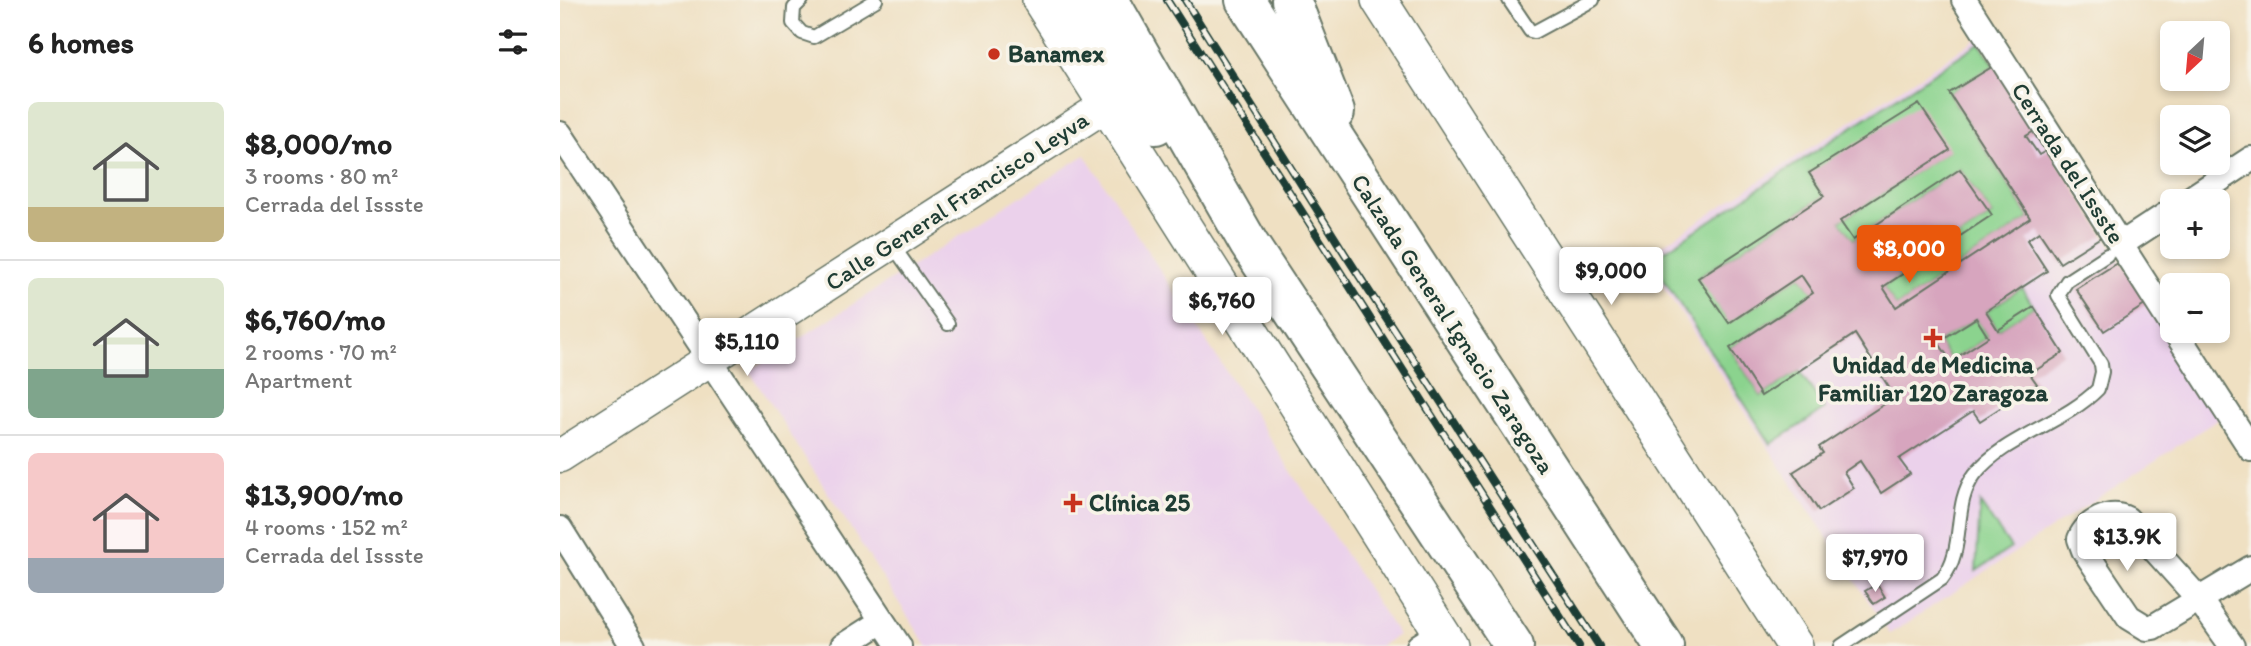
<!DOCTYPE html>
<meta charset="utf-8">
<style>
body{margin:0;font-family:Itim,sans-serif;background:#f6f6f6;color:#222;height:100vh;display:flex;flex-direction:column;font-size:26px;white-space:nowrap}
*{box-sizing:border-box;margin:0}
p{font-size:23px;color:#767676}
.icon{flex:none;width:38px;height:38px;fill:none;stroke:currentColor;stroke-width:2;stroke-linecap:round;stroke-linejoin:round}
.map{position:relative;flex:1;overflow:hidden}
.side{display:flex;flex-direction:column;background:#fff;width:560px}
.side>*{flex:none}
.needle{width:46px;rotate:206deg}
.controls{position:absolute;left:1600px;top:21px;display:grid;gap:14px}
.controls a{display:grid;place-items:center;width:70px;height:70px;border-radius:10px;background:#fff;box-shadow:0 4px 10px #0003;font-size:35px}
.price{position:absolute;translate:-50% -60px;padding:0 16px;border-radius:7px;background:#fff;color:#222;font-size:23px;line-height:46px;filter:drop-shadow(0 2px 4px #0008)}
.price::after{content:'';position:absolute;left:50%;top:42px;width:21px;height:16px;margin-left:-10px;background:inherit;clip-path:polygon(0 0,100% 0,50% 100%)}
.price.selected{background:#ea580c;color:#fff}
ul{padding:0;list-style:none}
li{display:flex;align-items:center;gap:21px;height:175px;padding:0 28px}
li+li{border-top:2px solid #e0e0e0}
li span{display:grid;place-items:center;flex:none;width:196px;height:140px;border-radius:10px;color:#555}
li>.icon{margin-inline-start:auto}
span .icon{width:84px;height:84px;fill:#fffc;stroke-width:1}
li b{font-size:30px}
h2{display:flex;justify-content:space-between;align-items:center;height:84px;padding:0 28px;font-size:30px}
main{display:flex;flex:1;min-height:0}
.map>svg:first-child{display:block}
</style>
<main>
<section class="side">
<h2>6 homes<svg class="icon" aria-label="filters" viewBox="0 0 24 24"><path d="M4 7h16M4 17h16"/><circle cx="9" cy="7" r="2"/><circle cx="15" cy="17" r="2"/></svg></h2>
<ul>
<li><span style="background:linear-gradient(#dfe7d0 75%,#c2b280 0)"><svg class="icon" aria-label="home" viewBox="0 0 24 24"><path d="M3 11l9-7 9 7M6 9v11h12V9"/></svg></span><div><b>$8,000/mo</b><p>3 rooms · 80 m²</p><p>Cerrada del Issste</p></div></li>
<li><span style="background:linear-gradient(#dfe7d0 65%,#7fa58c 0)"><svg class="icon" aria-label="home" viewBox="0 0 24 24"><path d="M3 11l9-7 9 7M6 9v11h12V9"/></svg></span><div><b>$6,760/mo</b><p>2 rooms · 70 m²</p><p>Apartment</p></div></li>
<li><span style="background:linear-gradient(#f6c9c9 75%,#9aa5b1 0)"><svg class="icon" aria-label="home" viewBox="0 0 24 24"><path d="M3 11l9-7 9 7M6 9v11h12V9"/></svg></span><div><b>$13,900/mo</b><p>4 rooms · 152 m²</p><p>Cerrada del Issste</p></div></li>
</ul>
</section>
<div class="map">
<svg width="1691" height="646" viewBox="0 0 1691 646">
<rect width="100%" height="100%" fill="#f7f3e8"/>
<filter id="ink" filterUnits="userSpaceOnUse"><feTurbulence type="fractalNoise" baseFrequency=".0143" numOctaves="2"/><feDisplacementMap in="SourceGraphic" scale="14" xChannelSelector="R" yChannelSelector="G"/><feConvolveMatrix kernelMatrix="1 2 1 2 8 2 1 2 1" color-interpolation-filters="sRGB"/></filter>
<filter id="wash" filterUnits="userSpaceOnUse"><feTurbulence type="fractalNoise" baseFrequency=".00686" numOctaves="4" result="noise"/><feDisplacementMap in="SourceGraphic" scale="28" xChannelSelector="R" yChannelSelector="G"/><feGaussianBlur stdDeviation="1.57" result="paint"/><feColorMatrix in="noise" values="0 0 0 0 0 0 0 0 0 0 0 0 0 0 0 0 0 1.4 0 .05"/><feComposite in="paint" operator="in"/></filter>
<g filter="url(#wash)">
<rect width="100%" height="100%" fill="#efe0c2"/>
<!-- built -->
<path fill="#ebd1eb" d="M1418,38L1660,418L1330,634L1084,257Z
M525,155L838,635L820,646H367L189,371Z"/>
<!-- green -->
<path fill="#8bd38e" stroke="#558861" stroke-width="2" d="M1419,43L1435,65L1389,93L1470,218L1336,307L1323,287L1432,215L1400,169L1293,240L1280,221L1389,150L1249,173L1264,196L1139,277L1169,322L1241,275L1253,293L1170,348L1201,396L1239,371L1265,409L1211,444L1091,260Z
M1462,288L1474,307L1438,330L1426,311Z
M1416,318L1428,337L1391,361L1378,342Z
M1420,503L1451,548L1416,571Z"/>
<g id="blocks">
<!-- building -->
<path fill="#d7a5be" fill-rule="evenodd" d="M1435,65L1476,130L1466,136L1479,155L1489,149L1544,235L1500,263L1479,232L1467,240L1487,271L1426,311L1438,330L1474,307L1503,353L1470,374L1477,384L1420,421L1413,411L1339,459L1350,474L1321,493L1300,461L1284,472L1294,488L1259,511L1233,472L1263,453L1259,447L1335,397L1295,334L1201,396L1170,348L1253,293L1241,275L1169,323L1138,278L1264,196L1249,173L1359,104L1390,150L1280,221L1293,240L1400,169L1432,215L1323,287L1336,307L1470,218L1389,93ZM1416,318L1428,337L1391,361L1378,342Z
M1560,261L1588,303L1544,331L1516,289Z
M1317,584L1325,597L1314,604L1305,591Z"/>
</g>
</g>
<g filter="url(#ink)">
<use href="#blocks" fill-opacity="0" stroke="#687666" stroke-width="2"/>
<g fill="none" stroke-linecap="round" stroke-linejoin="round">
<!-- service casing -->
<g stroke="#687666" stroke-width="16">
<path id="service" d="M242,0L234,8L233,23L242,33L254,37L316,0
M949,0L970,31L974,32L1033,0
M331,243L388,324
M1281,646L1382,579C1407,548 1391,505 1415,474C1444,437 1505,423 1538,389L1542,372L1541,364L1498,295L1507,281L1547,255"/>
</g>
<!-- minor casing -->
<g stroke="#687666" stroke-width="28">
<path id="minor" d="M1404,0L1612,325
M0,134L339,646
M1627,201L1691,159
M1560,245L1612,211
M1615,331L1691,449
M0,529L73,646
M283,646L322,621
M859,646L881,632
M1672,646L1638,598L1567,519C1550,510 1527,522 1520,539L1524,550L1569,617L1587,628L1593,627L1691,568"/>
</g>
<!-- tertiary casing -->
<g stroke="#687666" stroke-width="35">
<path id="tertiary" d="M0,456L548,104"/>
</g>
<!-- secondary casing -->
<g stroke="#687666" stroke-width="38">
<path id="secondary" d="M480,0L890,646
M819,0L1235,646"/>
</g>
<!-- motorway casing -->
<g stroke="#687666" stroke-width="42">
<path id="motorway" d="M509,0L596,125
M549,0L689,244L954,646
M685,0L1104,646
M731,0L775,112"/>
</g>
<!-- service -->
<use href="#service" stroke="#fff" stroke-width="12"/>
<!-- minor -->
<use href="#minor" stroke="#fff" stroke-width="24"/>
<!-- tertiary -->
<use href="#tertiary" stroke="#fff" stroke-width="32"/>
<!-- secondary -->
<use href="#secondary" stroke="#fff" stroke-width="35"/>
<!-- motorway -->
<use href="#motorway" stroke="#fff" stroke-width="38"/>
<!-- rail casing -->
<g stroke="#1f3d34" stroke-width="8">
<path id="rail" d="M607,0L1019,646
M625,0L785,254L1039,646"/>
</g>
<!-- rail -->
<use href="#rail" stroke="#f7f3e8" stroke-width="5" stroke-dasharray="16" stroke-linecap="butt"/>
</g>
</g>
<!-- markers -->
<g fill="#c8321e" stroke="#f7f3e8" stroke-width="2.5">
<circle cx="434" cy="54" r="7"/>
<path d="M1369.5 327.5h7v7h7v7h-7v7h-7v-7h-7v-7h7z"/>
<path d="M509.5 492.5h7v7h7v7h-7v7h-7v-7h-7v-7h7z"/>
</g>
<g text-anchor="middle" stroke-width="7" stroke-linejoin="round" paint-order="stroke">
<!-- poi labels -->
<g font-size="24" font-weight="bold" fill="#1f3d34" stroke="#f7f3e8" text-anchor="start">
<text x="448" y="62">Banamex</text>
<text x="1373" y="373" text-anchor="middle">Unidad de Medicina<tspan x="1373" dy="28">Familiar 120 Zaragoza</tspan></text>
<text x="529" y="511">Clínica 25</text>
</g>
<!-- street labels -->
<g font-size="24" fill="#1f3d34" stroke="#f7f3e8">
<text transform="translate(1508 163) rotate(57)" y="8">Cerrada del Issste</text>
<text transform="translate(397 201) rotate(-33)" y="8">Calle General Francisco Leyva</text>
<text transform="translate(893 324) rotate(57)" y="8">Calzada General Ignacio Zaragoza</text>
</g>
</g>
</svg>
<div class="controls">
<a><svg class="needle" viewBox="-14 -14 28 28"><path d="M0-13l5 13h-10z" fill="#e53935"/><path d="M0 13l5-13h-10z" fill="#767676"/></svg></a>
<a><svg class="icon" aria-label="layers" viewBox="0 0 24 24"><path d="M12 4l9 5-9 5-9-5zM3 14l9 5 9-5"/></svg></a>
<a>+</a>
<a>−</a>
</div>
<b class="price selected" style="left:1349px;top:285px">$8,000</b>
<b class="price" style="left:1051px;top:307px">$9,000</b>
<b class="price" style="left:662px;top:337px">$6,760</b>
<b class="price" style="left:187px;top:378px">$5,110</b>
<b class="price" style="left:1567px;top:573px">$13.9K</b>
<b class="price" style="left:1315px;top:594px">$7,970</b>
</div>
</main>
